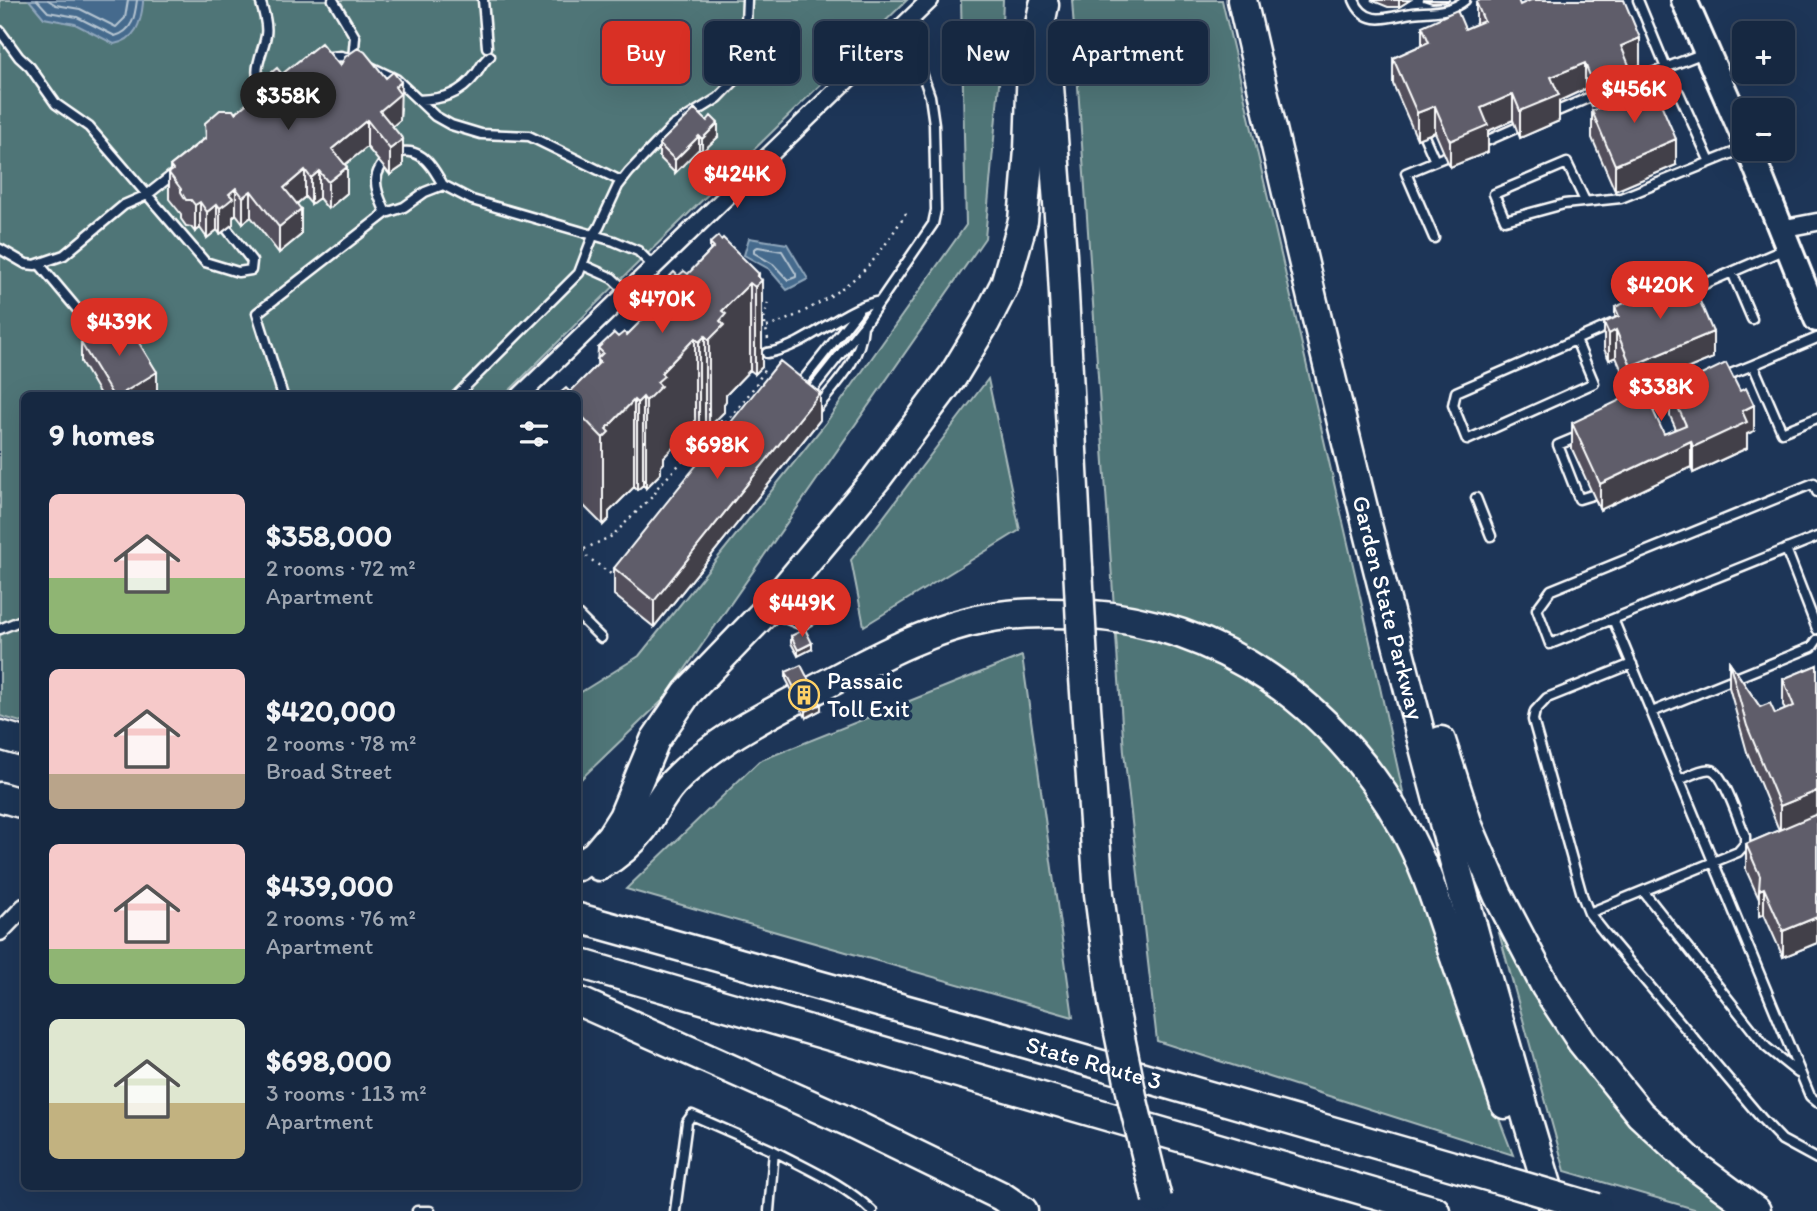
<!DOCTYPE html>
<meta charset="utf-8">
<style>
body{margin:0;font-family:Itim,sans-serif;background:#1f3048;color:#f1f3f6;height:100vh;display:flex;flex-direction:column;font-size:26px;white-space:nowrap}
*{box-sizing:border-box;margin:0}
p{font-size:23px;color:#9ea6b1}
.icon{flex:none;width:38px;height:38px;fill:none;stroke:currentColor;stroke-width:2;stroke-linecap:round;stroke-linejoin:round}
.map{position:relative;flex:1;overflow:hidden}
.details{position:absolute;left:21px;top:392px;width:560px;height:798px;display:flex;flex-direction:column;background:#162841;border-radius:10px;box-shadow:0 7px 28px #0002,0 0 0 2px #35445a}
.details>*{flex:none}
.guide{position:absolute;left:602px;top:21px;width:665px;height:63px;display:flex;gap:14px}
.fabs{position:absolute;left:1732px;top:21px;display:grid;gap:14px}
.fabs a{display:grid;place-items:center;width:63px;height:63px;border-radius:10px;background:#162841;box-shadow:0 7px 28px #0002,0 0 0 2px #35445a;font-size:35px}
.price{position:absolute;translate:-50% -60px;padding:0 16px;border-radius:24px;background:#d93025;color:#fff;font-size:23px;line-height:46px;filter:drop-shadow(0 2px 4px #0008)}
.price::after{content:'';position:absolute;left:50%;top:42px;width:21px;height:16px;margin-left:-10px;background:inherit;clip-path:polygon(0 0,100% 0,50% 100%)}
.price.on{background:#222;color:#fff}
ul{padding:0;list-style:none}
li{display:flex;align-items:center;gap:21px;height:175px;padding:0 28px}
li span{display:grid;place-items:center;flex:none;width:196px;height:140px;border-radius:10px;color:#555}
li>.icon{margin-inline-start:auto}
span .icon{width:84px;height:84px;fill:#fffc;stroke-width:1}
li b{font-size:30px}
h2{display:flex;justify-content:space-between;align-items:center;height:84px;padding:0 28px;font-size:30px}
.tag{padding:0 24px;border-radius:10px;background:#162841;box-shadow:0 7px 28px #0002,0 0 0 2px #35445a;font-size:24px;line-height:63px}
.tag.on{background:#d93025;color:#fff}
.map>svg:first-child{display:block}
</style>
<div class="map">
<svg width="1817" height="1211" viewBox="0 0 1817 1211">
<rect width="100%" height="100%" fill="#1d3557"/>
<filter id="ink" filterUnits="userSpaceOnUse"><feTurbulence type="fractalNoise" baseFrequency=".0143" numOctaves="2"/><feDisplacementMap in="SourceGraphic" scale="14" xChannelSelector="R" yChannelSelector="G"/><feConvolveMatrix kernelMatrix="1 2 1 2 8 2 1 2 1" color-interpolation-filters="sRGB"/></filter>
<g filter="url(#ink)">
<!-- green -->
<path fill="#507577" stroke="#a8babb" stroke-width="2" d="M0,0H907L591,309L505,395L24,396V723L0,716Z
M961,0H1003L1000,73L985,238L665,698L578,782V694L639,656L825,424L966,225Z
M1072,0H1222L1356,578L1437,947L1461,1020L1513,1155L1157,1041L1124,752Z
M988,379L1020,530L864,626L851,560Z
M1022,656L1073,1017L626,889L759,761Z
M1494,915L1546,1001L1744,1211H1701L1565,1171Z"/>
<!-- water -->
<path fill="#456b8d" stroke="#8fa6bb" stroke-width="2" d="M29,0H143V3C141,23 136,40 114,44L75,24L44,18Z
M749,238L787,244L808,279L787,290L769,269L744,255Z"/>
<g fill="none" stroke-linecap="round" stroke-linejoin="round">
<!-- shore -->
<path stroke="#b5c4d1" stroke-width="2" d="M37,0L48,12L77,17L115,36C133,31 135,16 137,0
M48,0L56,5L80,9L116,27L125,18L128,0
M758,247L782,251L796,274V277L788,280L773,264L754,253V249Z"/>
<!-- lane casing -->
<g stroke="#fff" stroke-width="13">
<path id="lane" d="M260,0C263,10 268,24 266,35C264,52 247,76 267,89
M333,0L355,37L353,59
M483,0L487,47
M1354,0C1366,29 1391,16 1412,13C1430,11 1450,13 1465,0
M1638,0L1666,68
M0,31L19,57L30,67L56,104L89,127L205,262L238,272L251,270L252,261L227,229
M321,58L341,56L353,59
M371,67L396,79L435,116L451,125L481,134L529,136L621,181
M1626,83L1704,53
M1679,93L1710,162
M418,100C443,99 460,95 476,74C481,67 483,61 490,56
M1555,112L1588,98
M1424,136L1435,161L1445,157
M1484,142L1516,128
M1585,201L1567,163L1494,194L1505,220L1564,204L1621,198L1745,148
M386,213C382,203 376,193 376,182C376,162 400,144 419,155C430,161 437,175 443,185
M1434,238L1406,173L1435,161
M0,249L26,264L35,265L64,255L124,205L147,195L176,172
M40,265L82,315L107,336
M583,265L612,278L626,291
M1732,272L1752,319
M636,282L648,323
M1688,291L1785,249
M84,318L90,346
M1817,338L1753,365L1782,432L1817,418
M1576,340L1594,383L1467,440L1453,405L1456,392L1612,324
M767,353C809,346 839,309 880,301
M1723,377L1753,365
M797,388L858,311
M283,396L257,313L386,213L404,207L425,192L443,185L472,200L614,241L638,251L653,266
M456,396L579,273L593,236L599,227L618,186L629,172L673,126L718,98L744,71L747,0
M807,396L862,327
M1642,410L1679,395
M814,411C835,385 861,361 863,326L933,224L936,210L934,124L930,96L922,73L890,38
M1582,435L1558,445L1579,499L1592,495
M1476,498L1491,536
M1817,537L1613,619L1810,1096L1817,1102
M1786,549L1817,629
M770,612L802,625L833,607
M578,615L601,638
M1613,619L1550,644L1537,609L1551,590L1814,483L1817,492
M0,629L24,619
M1632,664L1547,698L1535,711L1533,720L1582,895L1589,913L1604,932L1762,1119L1782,1140L1817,1159
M1652,712L1812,647L1817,640
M1643,891L1766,1047L1798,1073
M1589,913L1738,852L1745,844V836C1740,824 1724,774 1712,770C1704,767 1687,777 1679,780
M417,1211H430
M675,1211L687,1122L692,1115L774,1151
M769,1211L774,1151C808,1169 844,1184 872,1211"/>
</g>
<!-- street casing -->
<g stroke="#fff" stroke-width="21">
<path id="street" d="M1780,229L1817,222
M520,396L930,0
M0,932L24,907"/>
</g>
<!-- primary casing -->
<g stroke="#fff" stroke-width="30">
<path id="primary" d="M1684,0L1745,139
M1749,149L1817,319"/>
</g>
<!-- highway casing -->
<g stroke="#fff" stroke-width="33">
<g id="highway">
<path id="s1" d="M1242,0C1336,406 1433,812 1555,1211"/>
<path d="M1048,73L1062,255L1078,567"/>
<path d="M1083,663L1099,894L1113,1003"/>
<path d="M811,692C867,663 925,629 987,618C1019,612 1049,612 1082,614C1222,623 1334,705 1403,826C1425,864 1438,908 1452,949C1470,1001 1488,1052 1505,1104"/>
<path d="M0,735L24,742"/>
<path d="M1441,741L1469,828L1498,895L1546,987L1582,1042L1640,1114L1698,1168L1756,1211"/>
<path d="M0,797L24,804"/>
<path d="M578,866L595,855L611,836L623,817L655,740L687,693L766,611L876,479L953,376L985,323L1005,284L1023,221L1029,150L1032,63L1044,5"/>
<path d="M599,866C616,856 631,844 643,828C653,813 661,796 673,783C708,746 752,723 797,699"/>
<path id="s2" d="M578,918L1018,1041L1498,1179"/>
<path d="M578,963L1435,1211"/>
<path d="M578,1001L847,1121L1001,1196L1023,1211"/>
</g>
</g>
<!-- path -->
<path stroke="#fff" stroke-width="2.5" stroke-dasharray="2 5" stroke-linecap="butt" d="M767,327C800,317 845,290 869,265C884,249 895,229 907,212
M768,339L764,319L769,298
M583,550L586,556L615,577
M578,552L612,536L655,494L656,489L723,419L725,422C741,406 756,387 766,366"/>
<!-- lane -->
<use href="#lane" stroke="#1d3557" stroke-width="8"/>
<!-- street -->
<use href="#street" stroke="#1d3557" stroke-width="16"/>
<!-- primary -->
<use href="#primary" stroke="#1d3557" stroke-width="24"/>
<!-- highway -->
<use href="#highway" stroke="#1d3557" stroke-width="28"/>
<!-- highway-bridge casing -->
<g stroke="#fff" stroke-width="33" stroke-linecap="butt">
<path id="highway-bridge" d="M1078,567L1083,663
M1113,1003L1133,1101L1157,1199
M1498,1179L1597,1208"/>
</g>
<!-- highway-bridge -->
<use href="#highway-bridge" stroke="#1d3557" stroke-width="28"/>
</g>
<!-- wall -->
<path fill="#52505b" stroke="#fff" stroke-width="2" d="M1371,0H1410L1399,7H1388Z
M1423,0H1450L1445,2L1432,3Z
M1528,0H1624L1640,65L1629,69V91L1592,107L1585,89L1559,101V121L1520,138L1513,120L1488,131V152L1450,167L1435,132L1417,139L1393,84V58L1422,45V26L1465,29L1476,24V2L1520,5L1528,1Z
M340,66L401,108L400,120L392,126L403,166L390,175L367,147L345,164L347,193L328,209L319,198L311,204L305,197L297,204L301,235L279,253L251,217L243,223L236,214L233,217V224L227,229L220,234L217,230L207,238L200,228L195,232L191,227L186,226L181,219V214L169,199V173L170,172V166L255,97V86L282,74Z
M695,109L718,137L702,152L699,149L675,173L659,157V144Z
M1592,111L1676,165L1615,191L1592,138Z
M710,243L759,277L762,367L755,374L750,370L726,395V401L724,404V412L709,427L705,423L699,429L695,425L664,457V463L661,466V473L646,488L643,485L637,490L634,487L609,512V519L603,525L578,500V396H559V394L570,392L597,365L598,348L618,337L627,335L658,304L659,287L678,276L688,274L710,251Z
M1697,294L1713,358L1631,392L1616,357L1609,360L1604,349V323L1615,318V307Z
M81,343L157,392L151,396H101L81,362Z
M1670,390L1754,431L1747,434V448L1693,473L1691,467L1600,510L1572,449V423L1664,434L1676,429L1670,416Z
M820,420L654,627L614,595V568Z
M791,636L812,649L798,656L791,643Z
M1729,661L1760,707L1775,714L1785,710L1783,705V679L1817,665V943L1783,957L1764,914L1759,916V899L1746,870V844L1779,830L1747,752L1729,687Z
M786,672L821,710L806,718L786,679Z"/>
<!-- shaded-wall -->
<path fill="#42414a" stroke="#fff" stroke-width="2" d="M1399,0H1410L1399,7Z
M1640,38V65L1629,69V91L1592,107V81L1621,46Z
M1585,63V89L1559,101V121L1520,138V111L1551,77Z
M401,82L400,120L380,137V111L395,87Z
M1513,94V120L1488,131V152L1450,167V141L1481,108Z
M1435,106V132L1417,139V113Z
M367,120V147L332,175V149Z
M718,123V137L702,152V139Z
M699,136V149L675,173V160Z
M403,139V166L390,175V149Z
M1676,139V165L1615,191V165Z
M347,167V193L328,209V182Z
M305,170V197L284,214V188Z
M319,171V198L311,204V178Z
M236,188V214L233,217V224L220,234V208L229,194Z
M251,191V217L243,223V197Z
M200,202V228L195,232V205Z
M217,204V230L207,238V212Z
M301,209V235L279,253V227Z
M759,274V282L762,280V367L755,374V287L757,276Z
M750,283V370L726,395V401L724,404V412L709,427V340L720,321L722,311Z
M1616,330V357L1609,360V334Z
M1713,332V358L1631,392V366Z
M705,336V423L699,429V342Z
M695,338V425L664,457V463L661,466V473L646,488V401L661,373Z
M157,372V392L151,396H118Z
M820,393V420L654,627V601Z
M643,397V485L637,490V403Z
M634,400V487L609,512V519L603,525V438L606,429Z
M1754,405V431L1747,434V448L1693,473V447L1742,411Z
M1691,441V467L1600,510V484Z
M812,643V649L798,656V650Z
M821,704V710L806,718V711Z
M1817,791V817L1780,833V806Z
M1764,888V914L1759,916V890Z
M1817,917V943L1783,957V931Z"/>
<!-- building -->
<path fill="#5f5d6a" stroke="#fff" stroke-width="2" d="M1480,0H1518L1520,5L1531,0H1624L1640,38L1621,46L1629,65L1592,81L1585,63L1551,77L1559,95L1520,111L1513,94L1481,108L1488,125L1450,141L1435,106L1417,113L1393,58L1429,42L1422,26L1457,10L1465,29L1484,21L1476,2Z
M321,43L340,66L345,57L358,48L365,52L386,78L393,72L401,82L395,87L400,94L380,111L403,139L390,149L367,120L332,149L347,167L328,182L319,171L311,178L305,170L284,188L301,209L279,227L251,191L243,197L236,188L229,194L233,198L227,203L220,208L217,204L207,212L200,202L195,205L191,200H186L181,192V189L169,173L173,170L170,166L206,138L205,123L220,110H233L235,113L260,93L255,86L277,68L282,74Z
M1653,85L1676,139L1615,165L1592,111Z
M695,109L707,121L711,116L718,123L702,139L699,136L675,160L659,144Z
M718,236L721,240L723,238L759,274L757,276L762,280L755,287L750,283L722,311L726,314L720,321L724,325L709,340L705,336L699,342L695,338L661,373L664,376L657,382L661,386L646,401L643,397L637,403L634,400L606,429L609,432L603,438L578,412V396H560L559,394L566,388L570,392L600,362L597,359L603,353L598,348L614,333L618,337L624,332L627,335L661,301L658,297L664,292L659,287L674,272L678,276L684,271L688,274L714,247L710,243Z
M1686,277L1687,280L1694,277L1697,283L1693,285L1713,332L1631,366L1616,330L1609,334L1604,323L1619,316L1615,307Z
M123,317L157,372L118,396H113L81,343Z
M780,361L820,393L654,601L614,568Z
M1726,363L1740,391L1746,388L1754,405L1742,411L1747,422L1693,447L1691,441L1600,484L1572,423L1643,389L1664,434L1686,425L1670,390Z
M805,629L812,643L798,650L791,636Z
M1729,661L1760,707L1770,703L1775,714L1794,706L1783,679L1817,665V791L1780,806L1747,726Z
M801,665L821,704L806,711L786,672Z
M1817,814V917L1783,931L1764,888L1759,890L1760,876L1746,844Z"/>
</g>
<!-- icons -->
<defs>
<g id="building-ring" transform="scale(1.575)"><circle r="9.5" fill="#1d3557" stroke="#ffd166" stroke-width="1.5"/><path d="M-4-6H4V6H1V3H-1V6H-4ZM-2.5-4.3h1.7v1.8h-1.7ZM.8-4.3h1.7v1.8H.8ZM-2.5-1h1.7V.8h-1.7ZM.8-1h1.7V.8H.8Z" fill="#ffd166"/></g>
</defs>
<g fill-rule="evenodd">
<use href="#building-ring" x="804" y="695"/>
</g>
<g text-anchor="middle" stroke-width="7" stroke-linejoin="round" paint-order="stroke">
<!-- street labels -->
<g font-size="24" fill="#fff" stroke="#1d3557">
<text dy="8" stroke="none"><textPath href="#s1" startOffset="625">Garden State Parkway</textPath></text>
<text dy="8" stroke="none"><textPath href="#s2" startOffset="536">State Route 3</textPath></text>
</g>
<!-- poi labels -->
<g font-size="24" fill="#fff" stroke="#1d3557" text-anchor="start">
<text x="827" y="689">Passaic<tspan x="827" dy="28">Toll Exit</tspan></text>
</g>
</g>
</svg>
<div class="fabs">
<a>+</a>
<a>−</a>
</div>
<b class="price" style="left:1634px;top:125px">$456K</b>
<b class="price on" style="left:288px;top:132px">$358K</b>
<b class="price" style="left:737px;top:210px">$424K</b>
<b class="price" style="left:1660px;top:321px">$420K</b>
<b class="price" style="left:662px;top:335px">$470K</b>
<b class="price" style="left:119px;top:358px">$439K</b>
<b class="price" style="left:1661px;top:423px">$338K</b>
<b class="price" style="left:717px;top:481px">$698K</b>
<b class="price" style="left:802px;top:639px">$449K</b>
<div class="guide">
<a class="tag on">Buy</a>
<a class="tag">Rent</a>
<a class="tag">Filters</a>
<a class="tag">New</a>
<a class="tag">Apartment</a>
</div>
<section class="details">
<h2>9 homes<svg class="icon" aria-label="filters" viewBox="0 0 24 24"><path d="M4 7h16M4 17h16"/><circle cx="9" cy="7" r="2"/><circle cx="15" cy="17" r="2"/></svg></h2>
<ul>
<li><span style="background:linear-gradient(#f6c9c9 60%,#8fb573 0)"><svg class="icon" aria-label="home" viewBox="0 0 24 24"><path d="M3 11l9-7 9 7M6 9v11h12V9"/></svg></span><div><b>$358,000</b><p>2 rooms · 72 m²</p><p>Apartment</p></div></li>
<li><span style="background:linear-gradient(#f6c9c9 75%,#b9a48a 0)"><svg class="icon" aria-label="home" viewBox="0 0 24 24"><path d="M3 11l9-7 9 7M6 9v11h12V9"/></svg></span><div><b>$420,000</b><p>2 rooms · 78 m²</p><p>Broad Street</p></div></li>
<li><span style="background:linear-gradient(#f6c9c9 75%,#8fb573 0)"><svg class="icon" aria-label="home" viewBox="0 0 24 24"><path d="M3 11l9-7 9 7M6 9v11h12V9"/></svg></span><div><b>$439,000</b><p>2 rooms · 76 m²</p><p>Apartment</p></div></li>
<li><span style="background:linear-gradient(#dfe7d0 60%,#c2b280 0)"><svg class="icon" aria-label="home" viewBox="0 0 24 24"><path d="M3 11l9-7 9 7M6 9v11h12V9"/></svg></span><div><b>$698,000</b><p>3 rooms · 113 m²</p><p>Apartment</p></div></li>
</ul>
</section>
</div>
